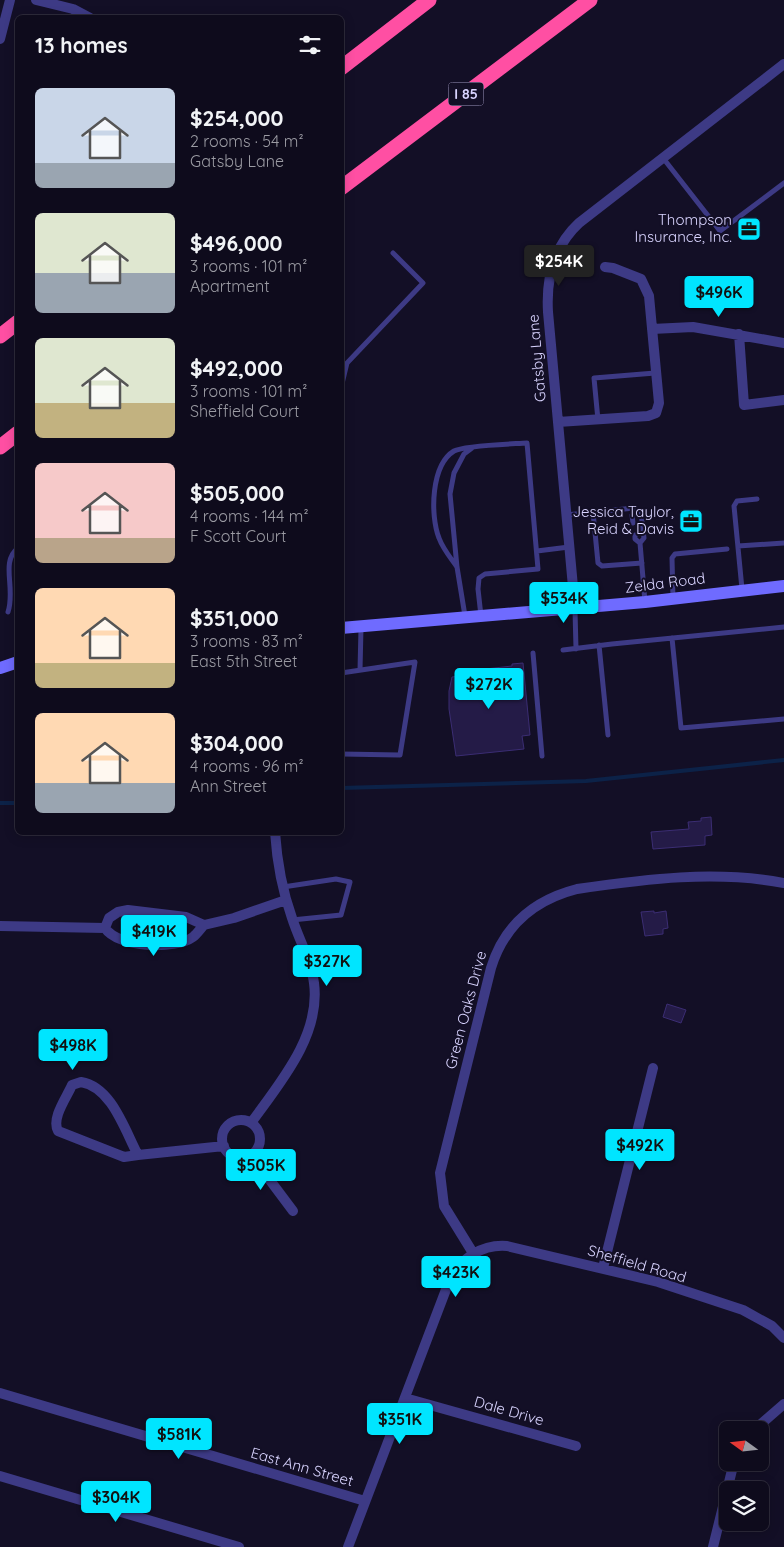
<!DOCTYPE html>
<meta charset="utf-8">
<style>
body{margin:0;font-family:Quicksand,sans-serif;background:#171425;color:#f1f3f6;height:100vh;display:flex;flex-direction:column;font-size:19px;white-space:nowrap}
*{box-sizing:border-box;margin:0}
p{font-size:16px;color:#9b9ba3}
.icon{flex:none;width:28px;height:28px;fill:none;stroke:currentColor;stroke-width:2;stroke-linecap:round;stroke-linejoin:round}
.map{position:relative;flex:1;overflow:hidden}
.side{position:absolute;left:15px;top:15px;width:329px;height:820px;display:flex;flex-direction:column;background:#0e0b1c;border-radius:8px;box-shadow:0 2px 12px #0003,0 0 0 1px #2e2b3b}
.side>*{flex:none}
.needle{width:32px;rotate:285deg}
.tools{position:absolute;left:719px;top:1421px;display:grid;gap:10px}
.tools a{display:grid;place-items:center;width:50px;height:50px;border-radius:8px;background:#0e0b1c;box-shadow:0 2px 12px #0003,0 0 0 1px #2e2b3b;font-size:25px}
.price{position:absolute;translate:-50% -42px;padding:0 11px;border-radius:5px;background:#00e5ff;color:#111;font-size:16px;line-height:32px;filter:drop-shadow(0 1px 2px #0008)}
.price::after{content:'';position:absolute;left:50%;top:30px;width:15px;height:11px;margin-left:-8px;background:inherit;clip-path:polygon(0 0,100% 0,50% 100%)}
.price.selected{background:#222;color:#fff}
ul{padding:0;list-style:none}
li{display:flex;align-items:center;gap:15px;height:125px;padding:0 20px}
li span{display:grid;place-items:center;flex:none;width:140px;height:100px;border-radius:8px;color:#555}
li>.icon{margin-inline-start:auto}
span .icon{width:60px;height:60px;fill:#fffc;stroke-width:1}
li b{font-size:21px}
h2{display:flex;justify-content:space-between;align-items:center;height:60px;padding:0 20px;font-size:21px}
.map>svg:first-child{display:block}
</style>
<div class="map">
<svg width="784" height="1547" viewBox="0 0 784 1547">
<rect width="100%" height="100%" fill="#130f26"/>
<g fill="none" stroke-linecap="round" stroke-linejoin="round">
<!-- stream -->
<path stroke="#0c2248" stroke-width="4" d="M341,788L586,781L784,760
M0,803H18"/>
</g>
<!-- building -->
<path fill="#241b47" stroke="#3b2d73" d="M523,663L530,735L522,736L524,749L456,756L449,709V691L452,677L459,676L458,672L512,666V664Z
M711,817L712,835L705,836V845L653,849L651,832L689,829L688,822L701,821V818Z
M654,911V913L666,911L668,928L663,929V934L645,936L641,912Z
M667,1004L686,1010L681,1023L663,1017Z"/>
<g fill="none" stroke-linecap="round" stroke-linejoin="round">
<!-- lane -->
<path stroke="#3d3a85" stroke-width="5" d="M663,158L720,231L784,183
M341,388L347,363L423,283L393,253
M598,420L594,378L655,373
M593,512L598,563L602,566L642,563
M566,515L634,508L641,513L644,538L640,543L645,602
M633,523L632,515L635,510
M635,535V539L640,543
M738,546L784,543
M537,551L569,547
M457,567C450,557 443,549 439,538C430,515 431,465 454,451C465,445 512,444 527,443L538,569L485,574L479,578L478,589L481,616
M742,589L734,506L737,501L757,499
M673,599L672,558L675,554L727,549
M575,610L576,649
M8,612C16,588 0,562 18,548
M465,616L457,567L450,494L454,473L464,454L472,448
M672,638L681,728L784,719
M599,645L608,735
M563,650L612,644L784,627
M533,653L542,756
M360,670L361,628
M341,673L415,662L400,755L341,754
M283,887L336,879L350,882L341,915L292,920"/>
<!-- street -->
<path stroke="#3d3a85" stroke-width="10" d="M36,0L73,9L90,18
M0,39L10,0
M652,329L693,327L784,343
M739,334L744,405L784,400
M558,422L648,416L656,413L659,403L649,296L641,279L613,268L605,267
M575,609L548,312C546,278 553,247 579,223L784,64
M0,926L105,928L109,918L118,912L128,910L186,917L204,925L234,918L286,900
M105,928C118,948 175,950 193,937C197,934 201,928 204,925
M81,1082C112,1087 125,1131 138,1155L124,1157L58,1131C51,1118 67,1097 72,1085Z
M222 1139a19 19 0 1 1 38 0a19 19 0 1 1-38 0Z
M251,1123C279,1084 321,1036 314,983C311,960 299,940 292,918C282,890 277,862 275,832
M138,1155L224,1146
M251,1155L293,1211
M473,1253L444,1206L440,1173L491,968C504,926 534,900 577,889C646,879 715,870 784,883
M603,1268L653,1068
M0,1393L365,1501
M405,1398L576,1446
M754,1430L784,1404
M0,1476L239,1547
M348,1547L450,1279C462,1258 482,1244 507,1246L658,1282L743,1310L772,1326L784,1338
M713,1547L734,1462"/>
<!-- secondary -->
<path stroke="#6f6bff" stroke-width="12" d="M341,628L645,602L784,586
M0,668L18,662"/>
<!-- highway -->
<path stroke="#ff4fa3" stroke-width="15" d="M341,68L429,0
M341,188L590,0
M0,336L18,322
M0,447L18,433"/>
</g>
<!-- icons -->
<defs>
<g id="office-square" transform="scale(1.25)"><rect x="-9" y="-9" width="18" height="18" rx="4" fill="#00e5ff" stroke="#130f26"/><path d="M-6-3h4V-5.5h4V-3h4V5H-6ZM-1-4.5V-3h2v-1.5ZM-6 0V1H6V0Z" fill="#111"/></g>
</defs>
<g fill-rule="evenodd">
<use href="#office-square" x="749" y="229"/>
<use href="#office-square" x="691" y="521"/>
</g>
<g text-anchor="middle" stroke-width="4" stroke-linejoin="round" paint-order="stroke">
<!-- shield labels -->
<rect fill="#130f26" stroke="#9e99be" stroke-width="1" x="448.5" y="82.5" width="35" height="23" rx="4"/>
<g font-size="14" font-weight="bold" fill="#d9d4ff">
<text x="466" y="99">I 85</text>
</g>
<!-- poi labels -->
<g font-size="15" fill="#d9d4ff" stroke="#130f26" text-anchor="end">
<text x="732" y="225">Thompson<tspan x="732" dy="17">Insurance, Inc.</tspan></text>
<text x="674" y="517">Jessica Taylor,<tspan x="674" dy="17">Reid &amp; Davis</tspan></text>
</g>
<!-- street labels -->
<g font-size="15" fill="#d9d4ff" stroke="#130f26">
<text transform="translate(537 358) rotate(-95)" y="5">Gatsby Lane</text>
<text transform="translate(665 583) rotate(-7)" y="5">Zelda Road</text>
<text transform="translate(466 1010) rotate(-75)" y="5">Green Oaks Drive</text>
<text transform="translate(637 1264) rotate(16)" y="5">Sheffield Road</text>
<text transform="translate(509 1411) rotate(16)" y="5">Dale Drive</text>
<text transform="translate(302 1467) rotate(16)" y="5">East Ann Street</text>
</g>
</g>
</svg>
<div class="tools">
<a><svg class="needle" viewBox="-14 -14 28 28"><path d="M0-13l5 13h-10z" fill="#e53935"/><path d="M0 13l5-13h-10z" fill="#9b9ba3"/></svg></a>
<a><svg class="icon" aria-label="layers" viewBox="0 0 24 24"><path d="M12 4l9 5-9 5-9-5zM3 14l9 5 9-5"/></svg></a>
</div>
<b class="price selected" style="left:559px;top:287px">$254K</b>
<b class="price" style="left:719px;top:318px">$496K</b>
<b class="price" style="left:564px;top:624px">$534K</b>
<b class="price" style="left:489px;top:710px">$272K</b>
<b class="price" style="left:154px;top:957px">$419K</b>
<b class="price" style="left:327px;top:987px">$327K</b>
<b class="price" style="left:73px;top:1071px">$498K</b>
<b class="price" style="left:640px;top:1171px">$492K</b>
<b class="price" style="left:261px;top:1191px">$505K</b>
<b class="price" style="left:456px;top:1298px">$423K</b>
<b class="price" style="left:400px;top:1445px">$351K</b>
<b class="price" style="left:179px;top:1460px">$581K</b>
<b class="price" style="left:116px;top:1523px">$304K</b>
<section class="side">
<h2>13 homes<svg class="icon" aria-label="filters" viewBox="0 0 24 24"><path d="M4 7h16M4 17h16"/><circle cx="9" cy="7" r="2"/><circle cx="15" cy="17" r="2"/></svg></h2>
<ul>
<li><span style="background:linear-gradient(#c9d6e8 75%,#9aa5b1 0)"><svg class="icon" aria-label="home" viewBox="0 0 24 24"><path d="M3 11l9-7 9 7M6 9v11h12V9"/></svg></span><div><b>$254,000</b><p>2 rooms · 54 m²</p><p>Gatsby Lane</p></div></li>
<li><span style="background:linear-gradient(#dfe7d0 60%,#9aa5b1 0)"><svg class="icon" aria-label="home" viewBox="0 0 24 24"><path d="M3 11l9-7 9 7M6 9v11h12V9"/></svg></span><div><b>$496,000</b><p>3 rooms · 101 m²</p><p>Apartment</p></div></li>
<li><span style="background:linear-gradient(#dfe7d0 65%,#c2b280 0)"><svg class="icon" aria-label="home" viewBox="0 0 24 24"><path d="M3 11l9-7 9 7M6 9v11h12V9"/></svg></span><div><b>$492,000</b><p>3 rooms · 101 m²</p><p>Sheffield Court</p></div></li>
<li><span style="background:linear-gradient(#f6c9c9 75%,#b9a48a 0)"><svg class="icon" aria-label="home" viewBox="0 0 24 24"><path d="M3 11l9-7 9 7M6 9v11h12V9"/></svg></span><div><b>$505,000</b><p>4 rooms · 144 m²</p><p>F Scott Court</p></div></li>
<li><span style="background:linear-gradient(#ffd9b3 75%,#c2b280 0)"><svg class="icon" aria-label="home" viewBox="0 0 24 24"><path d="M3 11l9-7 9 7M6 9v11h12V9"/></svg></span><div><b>$351,000</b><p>3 rooms · 83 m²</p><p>East 5th Street</p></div></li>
<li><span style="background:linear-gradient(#ffd9b3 70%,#9aa5b1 0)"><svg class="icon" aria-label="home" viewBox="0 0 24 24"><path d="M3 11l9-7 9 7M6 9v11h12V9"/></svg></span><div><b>$304,000</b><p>4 rooms · 96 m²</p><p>Ann Street</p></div></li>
</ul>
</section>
</div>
